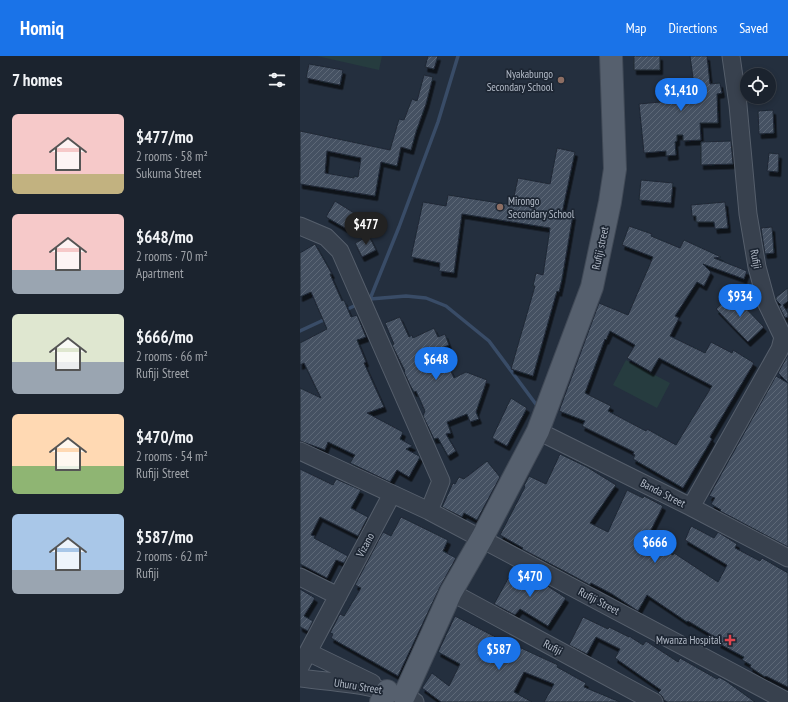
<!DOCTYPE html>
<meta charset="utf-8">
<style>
body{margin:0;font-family:"PT Sans Narrow",sans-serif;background:#242b36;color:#f1f3f6;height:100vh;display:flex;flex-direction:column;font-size:15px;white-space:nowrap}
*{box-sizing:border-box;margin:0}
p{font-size:13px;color:#a0a4aa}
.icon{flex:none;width:22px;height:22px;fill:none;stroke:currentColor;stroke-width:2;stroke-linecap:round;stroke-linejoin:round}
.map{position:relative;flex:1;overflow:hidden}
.details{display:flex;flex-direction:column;background:#1b232e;width:300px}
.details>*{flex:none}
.buttons{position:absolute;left:440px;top:12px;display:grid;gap:8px}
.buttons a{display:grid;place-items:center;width:36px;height:36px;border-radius:50%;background:#1b232e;box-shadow:0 2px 6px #0003,0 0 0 1px #39404a;font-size:20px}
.price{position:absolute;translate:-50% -34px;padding:0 9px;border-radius:14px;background:#1a73e8;color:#fff;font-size:13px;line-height:26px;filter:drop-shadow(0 1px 2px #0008)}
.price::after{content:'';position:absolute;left:50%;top:24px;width:12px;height:9px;margin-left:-6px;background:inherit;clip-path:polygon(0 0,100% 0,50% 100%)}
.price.selected{background:#222;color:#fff}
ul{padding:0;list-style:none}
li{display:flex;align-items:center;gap:12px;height:100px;padding:0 12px}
li span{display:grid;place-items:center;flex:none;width:112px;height:80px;border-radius:6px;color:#555}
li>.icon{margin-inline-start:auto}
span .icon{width:48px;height:48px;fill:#fffc;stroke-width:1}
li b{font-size:17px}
h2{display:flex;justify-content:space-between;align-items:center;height:48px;padding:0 12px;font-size:17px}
header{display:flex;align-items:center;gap:24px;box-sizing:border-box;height:56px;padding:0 20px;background:#1a73e8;color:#fff}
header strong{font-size:19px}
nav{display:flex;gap:22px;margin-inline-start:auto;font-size:14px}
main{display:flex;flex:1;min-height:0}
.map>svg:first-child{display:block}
</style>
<header>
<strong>Homiq</strong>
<nav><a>Map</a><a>Directions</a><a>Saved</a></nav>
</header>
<main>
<section class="details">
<h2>7 homes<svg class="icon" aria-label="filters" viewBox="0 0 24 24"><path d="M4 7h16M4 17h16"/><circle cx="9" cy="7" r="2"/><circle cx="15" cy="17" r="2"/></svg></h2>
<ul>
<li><span style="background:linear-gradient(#f6c9c9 75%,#c2b280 0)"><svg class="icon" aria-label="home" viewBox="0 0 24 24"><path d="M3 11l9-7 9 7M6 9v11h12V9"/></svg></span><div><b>$477/mo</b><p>2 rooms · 58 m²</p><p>Sukuma Street</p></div></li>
<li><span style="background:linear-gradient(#f6c9c9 70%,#9aa5b1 0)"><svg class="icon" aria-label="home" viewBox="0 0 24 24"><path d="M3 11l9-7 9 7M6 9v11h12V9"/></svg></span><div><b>$648/mo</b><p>2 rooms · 70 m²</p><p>Apartment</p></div></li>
<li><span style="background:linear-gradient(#dfe7d0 60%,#9aa5b1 0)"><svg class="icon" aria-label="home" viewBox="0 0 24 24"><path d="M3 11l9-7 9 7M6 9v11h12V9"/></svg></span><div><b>$666/mo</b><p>2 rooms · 66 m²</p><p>Rufiji Street</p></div></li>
<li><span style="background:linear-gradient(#ffd9b3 65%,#8fb573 0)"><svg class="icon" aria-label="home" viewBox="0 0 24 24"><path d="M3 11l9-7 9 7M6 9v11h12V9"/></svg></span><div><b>$470/mo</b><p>2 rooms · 54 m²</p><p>Rufiji Street</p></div></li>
<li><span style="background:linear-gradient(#a9c7e8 70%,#9aa5b1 0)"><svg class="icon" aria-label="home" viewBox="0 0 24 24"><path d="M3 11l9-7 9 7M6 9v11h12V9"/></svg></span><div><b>$587/mo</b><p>2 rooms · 62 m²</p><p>Rufiji</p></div></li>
</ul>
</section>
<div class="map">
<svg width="488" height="646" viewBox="0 0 488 646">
<defs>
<pattern id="building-hatch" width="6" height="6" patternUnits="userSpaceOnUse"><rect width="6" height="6" fill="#455162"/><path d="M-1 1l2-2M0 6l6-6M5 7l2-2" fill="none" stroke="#5d6877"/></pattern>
<filter id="shadow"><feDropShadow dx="2.5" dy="4.5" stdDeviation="0" flood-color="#0009"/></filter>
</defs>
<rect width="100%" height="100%" fill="#242f3e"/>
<!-- garden -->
<path fill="#263c3f" d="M17,0H82L79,14Z
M326,304L370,327L357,352L313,329Z"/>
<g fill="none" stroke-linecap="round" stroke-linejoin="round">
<!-- stream -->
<path stroke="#394c67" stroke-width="3.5" d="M70,243L106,240L126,242L146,250L189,285L238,351
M66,245L70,243L99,171L138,66L158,0
M44,255L58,248
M0,275L28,262"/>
</g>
<!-- building -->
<path fill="url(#building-hatch)" stroke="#1f2835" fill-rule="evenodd" filter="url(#shadow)" d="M128,0H138L134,13L125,11Z
M334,0H360V14H334Z
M390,0H407L410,28L420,27L422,37L417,38L418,67H400L401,84L383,85V79H377V85L375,86L376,99L366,100V95L344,97L339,48L371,45L369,32L394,29Z
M9,8L43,14L40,29L6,22Z
M124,19L133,21L126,48L116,76L111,94L101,91L97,110L81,106L75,140L0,128V75L90,94L99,63L104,64L112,43L117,45ZM27,95L61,102L58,121L54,120V122L25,117Z
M473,54L474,77L459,78L458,55Z
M431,85L433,108L401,109V86Z
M257,92L275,96L262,157L273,159L262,223L259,236L257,235L233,320L211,313L235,230H233L236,217L243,219L250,172L162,158L154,217L139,215L140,207L111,201L123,146L146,150L148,139L212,149L218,122L250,128Z
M469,97L479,98L478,116L467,115Z
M341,124L373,127L371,147L339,144Z
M35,145L54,157L45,172L26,161Z
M425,146L428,172L415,173L414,166H396V160H392L391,149Z
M329,170L352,178L351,180L380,192L384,184L421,201L414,202L447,215L444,223L403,208L411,216L404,230L397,226L375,260L379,262L370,280L405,297L411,286L432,297L433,294L454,307L410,381L412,383L383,432L333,403L335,399L333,398L334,396L282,370L285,365L259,355L299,247L328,259L353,201L322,189ZM310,275L335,289L327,302L351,316L359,302L412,330L376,389L347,373L346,375L308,355L311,350L285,337L305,283L306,284Z
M472,171L474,197L465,198L461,172Z
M69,180L76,194L62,201L55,187Z
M15,188L32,218H30L42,245L44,244L51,261L57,259L66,281L57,284L66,306L64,307L84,351L67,357L103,376L100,383L113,390L106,393L119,400L120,401L109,421L97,414L90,426L50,407L55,399L28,386L25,394L0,385V332L21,342L4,307L0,309V287L27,273L11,236L0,241V197Z
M488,232V245L483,249L488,257V261L485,262L479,250L481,249L476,244V241Z
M432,238L464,271L448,286L416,253Z
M100,261L109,281L112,279L113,282L134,272L138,281L145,278L149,289L137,294L147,314L150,313L154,322L166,316L187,324L176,356L179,363L170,366L167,358L147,366L151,377L146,378L156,395L148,400L138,382L134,383L123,360L125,355L116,335L114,336L110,329L104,316L105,315L92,289L94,288L85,267Z
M488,299V327L478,317Z
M476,320L488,327V491L420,455L421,454L411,448L415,442L409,440Z
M211,342L227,352L207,390L192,382Z
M260,398L287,411L316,429L290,467L308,476L327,434L343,442L344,440L363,450L346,484L373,499L374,497L418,526L427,509L385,484L391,470L414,482L418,476L437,488L435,492L460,505L462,502L488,517V631L466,620L465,621L450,611L451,609L442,604L444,601L418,587L420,584L388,565L387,566L347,539L338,555L312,538L291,527L290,529L266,516L222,493L223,492L200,479L225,431L224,430L229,420L246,428Z
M187,405L200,421L177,464L164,457L162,461L142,451L153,427L155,428L159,421L164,423Z
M0,413L33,429L36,423L61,434L51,452L68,461L58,480L20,461L11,479L15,480L14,482L48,500L44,507L36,504L27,522L0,508Z
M101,461L148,484L143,495L156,502L140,531L98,620L31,582L33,578L30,577L40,558L44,560L61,532L55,529L83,476L91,480Z
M214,512L246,529L266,542L248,570L220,553L215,559L194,548Z
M0,533L15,542L4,560L13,565L8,575L0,571Z
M155,560L207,587L208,586L258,609L257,611L286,627L284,631L320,646H244L254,628L224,616L214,636L232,646H141L122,632L132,617L149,630L160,608L138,596Z
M283,561L308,573L309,571L329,581V580L343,589L346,585L378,606L380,602L417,623L419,621L426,625L455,646H367L364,644L362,640L358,637L361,634L315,602L320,593L296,581L287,598L269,589Z"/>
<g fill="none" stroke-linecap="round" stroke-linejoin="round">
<!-- minor casing -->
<g stroke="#565f6c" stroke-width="19">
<path id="minor" d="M0,170L26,181L40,195L141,425L129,455
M238,375L391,451L488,502
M0,395L129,455L488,646
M391,451L480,293L483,281L467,248L457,211L448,158L438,49L431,0
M0,521L38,540
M151,536L354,646
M8,596L72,627
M0,611L92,438
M0,622C37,627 81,628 115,646"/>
</g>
<!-- major casing -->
<g stroke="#414a57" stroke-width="24">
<path id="major" d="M104,640L151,536L182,482L238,375L292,231L310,146L315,113L311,0
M81,646L87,635"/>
</g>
<!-- minor -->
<use href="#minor" stroke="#38414e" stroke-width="17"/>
<!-- major -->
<use href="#major" stroke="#56606e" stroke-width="22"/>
</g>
<!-- markers -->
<g fill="#8d6e63" stroke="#1d2633" stroke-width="1.5">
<circle cx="261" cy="24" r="4"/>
<circle cx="200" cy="151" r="4"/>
</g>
<path fill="#e0444e" stroke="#1d2633" stroke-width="1.5" d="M428 578h4v4h4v4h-4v4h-4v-4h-4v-4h4z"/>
<g text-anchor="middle" stroke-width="3.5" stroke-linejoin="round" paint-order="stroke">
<!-- poi labels -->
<g font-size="11" fill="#b4bcc9" stroke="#1d2633" text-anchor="end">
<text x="253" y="22">Nyakabungo<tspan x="253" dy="13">Secondary School</tspan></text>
<text x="208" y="149" text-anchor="start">Mirongo<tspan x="208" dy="13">Secondary School</tspan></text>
<text x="421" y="588">Mwanza Hospital</text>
</g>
<!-- street labels -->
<g font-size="11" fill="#b4bcc9" stroke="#1d2633">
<text transform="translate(300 192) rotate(-78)" y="4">Rufiji street</text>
<text transform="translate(456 203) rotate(79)" y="4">Rufiji</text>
<text transform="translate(363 437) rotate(27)" y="4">Banda Street</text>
<text transform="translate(65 489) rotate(-62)" y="4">Vizano</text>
<text transform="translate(299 545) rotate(28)" y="4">Rufiji Street</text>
<text transform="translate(253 591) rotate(28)" y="4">Rufiji</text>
<text transform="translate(58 630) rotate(9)" y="4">Uhuru Street</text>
</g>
</g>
</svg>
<div class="buttons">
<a><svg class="icon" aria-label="locate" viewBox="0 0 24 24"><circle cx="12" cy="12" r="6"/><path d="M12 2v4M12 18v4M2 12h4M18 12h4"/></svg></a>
</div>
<b class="price" style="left:381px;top:56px">$1,410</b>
<b class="price selected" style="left:66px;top:190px">$477</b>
<b class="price" style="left:440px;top:262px">$934</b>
<b class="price" style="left:136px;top:325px">$648</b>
<b class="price" style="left:355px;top:508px">$666</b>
<b class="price" style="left:230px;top:542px">$470</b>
<b class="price" style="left:199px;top:615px">$587</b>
</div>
</main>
